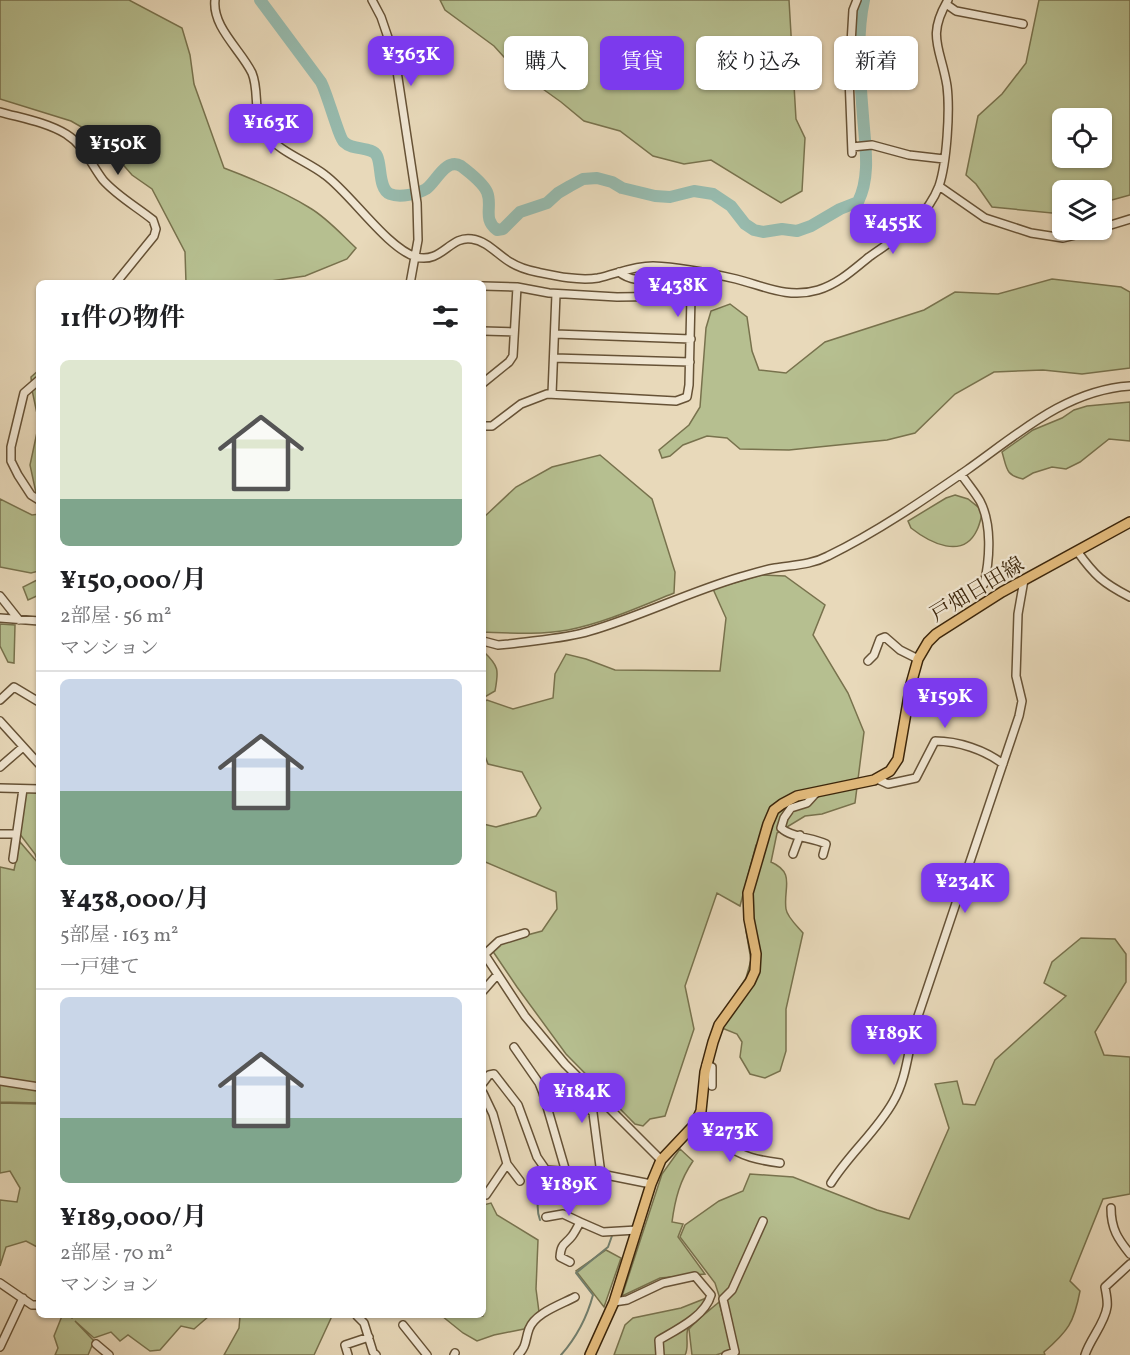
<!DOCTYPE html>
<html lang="ja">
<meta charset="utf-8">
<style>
body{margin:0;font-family:Vollkorn,"Noto Serif JP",serif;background:#f2f2f2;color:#202124;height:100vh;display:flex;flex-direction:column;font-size:22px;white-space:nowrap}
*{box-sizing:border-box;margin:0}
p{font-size:20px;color:#757577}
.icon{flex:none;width:33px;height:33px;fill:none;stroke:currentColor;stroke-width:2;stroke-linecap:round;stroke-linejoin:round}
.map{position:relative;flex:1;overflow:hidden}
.sheet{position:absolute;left:36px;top:280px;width:450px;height:1038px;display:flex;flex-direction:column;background:#fff;border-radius:9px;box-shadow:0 2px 4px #0004}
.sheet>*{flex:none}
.banner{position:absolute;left:504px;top:36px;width:536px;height:54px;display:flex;gap:12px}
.tools{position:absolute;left:1052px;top:108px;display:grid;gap:12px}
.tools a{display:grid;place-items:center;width:60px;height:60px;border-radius:9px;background:#fff;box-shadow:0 2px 4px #0004;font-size:30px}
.price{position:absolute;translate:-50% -51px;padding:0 14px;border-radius:12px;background:#7c3aed;color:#fff;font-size:20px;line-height:39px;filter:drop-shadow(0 2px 3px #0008)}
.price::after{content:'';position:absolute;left:50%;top:36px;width:18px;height:14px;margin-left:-9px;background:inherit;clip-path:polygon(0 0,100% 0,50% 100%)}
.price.current{background:#222;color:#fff}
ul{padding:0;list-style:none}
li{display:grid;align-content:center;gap:12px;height:318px;padding:0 24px}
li+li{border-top:2px solid #e0e0e0}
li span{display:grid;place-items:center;height:186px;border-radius:9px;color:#555}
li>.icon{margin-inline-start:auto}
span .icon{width:108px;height:108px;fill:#fffc;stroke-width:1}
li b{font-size:26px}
h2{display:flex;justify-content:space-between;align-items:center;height:72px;padding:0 24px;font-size:26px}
.tag{padding:0 21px;border-radius:9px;background:#fff;box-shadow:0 2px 4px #0004;font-size:21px;line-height:54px}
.tag.current{background:#7c3aed;color:#fff}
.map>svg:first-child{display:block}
</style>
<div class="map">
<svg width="1130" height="1355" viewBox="0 0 1130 1355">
<rect width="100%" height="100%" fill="#e8d9ba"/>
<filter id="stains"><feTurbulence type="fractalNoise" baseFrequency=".00333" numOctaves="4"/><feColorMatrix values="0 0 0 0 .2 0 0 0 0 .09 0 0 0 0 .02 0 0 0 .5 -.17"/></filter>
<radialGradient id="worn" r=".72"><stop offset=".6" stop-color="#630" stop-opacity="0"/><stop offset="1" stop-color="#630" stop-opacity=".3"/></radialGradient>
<!-- green -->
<path fill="#b6bf90" stroke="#78724d" stroke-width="1.5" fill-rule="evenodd" d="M0,0H129L182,28L190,55L194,84L224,168C253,179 283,191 310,208C327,218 341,234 356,248L347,259L305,276L257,283H186L185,252L152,189L132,175L99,137L71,121L0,99Z
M440,0H789L796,119L805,138L802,191L781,203L711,160L684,164L653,156L620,131L584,121L561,102L515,69L494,46L445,10Z
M1039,0H1130V195L1101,203V190H1062V214L992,207L976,184L966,175L978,116L1002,94L1026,63ZM1062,118H1101V158H1062Z
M1052,279L1121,287L1130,292V368L1082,374L1043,370L994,372L955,394L915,433L887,440L789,450L740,449L727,438L707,436L683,445L670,456L662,458L659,450L689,425L700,407L706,328L711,311L730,304L747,317L752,351L759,370L786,373L825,342L924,310L955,292L998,294Z
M39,370V496L36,493L30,465L39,423L32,390L31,377Z
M1130,402V441L1109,439L1080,462L1066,469L1052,467L1033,473L1023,479C1005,475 1007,468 1002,452L1033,430L1062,418L1074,410L1087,406Z
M600,455L652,499L675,572L674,593C639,607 604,623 568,630C540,635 511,633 483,632V518L516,487L552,467Z
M955,495L968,499L983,511C981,517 980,524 977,530C963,560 930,543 911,528L908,521L946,498Z
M0,499L32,515L39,514V571L31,573L0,567Z
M761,575L785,576L825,605L813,635L848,693L864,732L855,803L822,814L805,816L777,833L771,862C796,873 783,888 786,909C787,917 798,927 803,933L786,1009V1051L780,1071L765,1078L750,1074L740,1057L742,1042L737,1034L722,1028L728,1005L746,978L751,960L746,931L745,900L760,844L756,845L740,906L717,893L685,986L694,1029L665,1116L650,1119L643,1126L635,1124L566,1054L517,987L492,950L501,942L542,931L557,909L556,892L483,861V824L496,827L536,816L541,808L522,772L488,764L483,751V702L487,700L513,709L553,698L555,674L566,654L586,659L615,670L720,671L726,618L713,589Z
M39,579V595L28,600L23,587Z
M0,624L15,625L14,663L8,662L0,646Z
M483,651C499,666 499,670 495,691L483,698Z
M25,792H39V1103L0,1102V867L14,870L20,842L38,863L35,854L19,833Z
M1081,938L1115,939L1126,954V982L1095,1032L1104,1055L1130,1057V1194L1103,1199L1070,1281L1080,1291C1074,1323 1068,1331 1044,1352L1045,1355H738L715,1283L680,1237L685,1225L719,1201L743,1191L750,1174L793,1177L877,1210L909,1219L949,1128L935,1084L957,1081L963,1104L975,1105L995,1060L1066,996L1044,983L1052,962Z
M0,1103L39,1104V1248L26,1241L6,1247L0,1266V1200L17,1202L20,1188L10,1171L0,1173Z
M680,1149L693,1161C680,1180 675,1199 672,1222L683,1224L678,1237L705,1274L660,1278L622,1296L662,1174Z
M491,1203L497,1215L538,1240L536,1289L539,1312L524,1329L494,1335L477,1341L463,1333L442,1316H483V1205Z
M606,1250L621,1258L604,1307L576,1271Z
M709,1297L713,1301C706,1316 697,1314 689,1326C684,1334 690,1346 685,1355H663L657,1342L656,1355H614L625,1325L633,1318L681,1308Z
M719,1302L732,1350L716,1355H692L689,1329C698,1318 709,1311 719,1302Z
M62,1316H69L72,1318L74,1316H209L194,1329L181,1326L160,1350L150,1351L128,1335L120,1341L111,1332L94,1338L75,1321L94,1341L88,1355H55L58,1348L54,1336Z
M240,1316H332L314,1355H224L239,1328Z"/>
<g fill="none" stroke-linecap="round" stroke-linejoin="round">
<!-- stream -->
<path stroke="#727e6c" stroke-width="2" d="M540,1220C534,1204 541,1189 544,1173
M561,1355C576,1338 587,1317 593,1295L576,1273L608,1247L613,1233"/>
<!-- river -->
<path stroke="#97baad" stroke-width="12" d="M260,0L321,82C327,93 339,138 344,142C353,151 372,146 377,156C382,166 378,189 390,194C400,198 418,194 426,189C436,182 446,157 461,166C469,172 483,183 487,192C493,206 482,219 497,230L503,229L520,212L547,203L558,193L570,186L583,179L597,178L612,182L622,188L655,196L670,197L694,191L713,194L731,206L745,224L754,230L763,232L782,229L797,231L811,226L840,209L858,202C871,176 865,145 863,116C860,78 856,37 864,0"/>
<!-- minor casing -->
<g stroke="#665236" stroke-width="10">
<path id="minor" d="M215,0C212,27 241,50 252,73C260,92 252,116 265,133C279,152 307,161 325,175C351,194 387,248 416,257C442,264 450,235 472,239C487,241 498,255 510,262C518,267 527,270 537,272C556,276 578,281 598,278C616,274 633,266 653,266C679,267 710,273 736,279C764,286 788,299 818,290C838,284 853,270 869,257C884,246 901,236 914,223C924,213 934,199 939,186C947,162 950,110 947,86C941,48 926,37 948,0
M372,0L381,17L395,58L417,203L418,240L410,284
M946,4L956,11L1023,24
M0,112C21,118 46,122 66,134C85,146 90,163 103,180C117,196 137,207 153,220L156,229L154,236L115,284
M852,147L872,145L909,155L944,159
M852,153L849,77L853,10L857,0
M939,186L985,218L1031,233L1063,238L1097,230
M1101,228L1130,219
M483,286L517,287L549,293L617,297L691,296
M483,331L514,332
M555,334L691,339
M554,358L690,362
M39,380L24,393L11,447V461L18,475L31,495L39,500
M483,383L509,362L513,356L517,287
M552,394L556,294
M483,426H492L521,404L547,394L676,401L687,397L689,385L691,296L693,289L691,284C669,276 636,287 619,272
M961,474C967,483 974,491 980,501C992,524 990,559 984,584
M1077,551C1095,576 1103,583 1130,597
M0,596L19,620
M0,618L39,621
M483,641L498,645L509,644C536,640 564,639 590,631C641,616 689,592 740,577C751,574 763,570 775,568C793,565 811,565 828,556C877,532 922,501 967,470C1018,434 1066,390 1130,386
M868,661L874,655L880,639L885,637L900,650L918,659
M0,700L14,687L39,702
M0,721L39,764
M0,767L23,747
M877,779L888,784L916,778L935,741C958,741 985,750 1003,764
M0,788L39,789
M817,792L807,803L791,808L784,818L781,828C792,838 812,837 826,844L823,855
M0,834H16
M793,854L800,835
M13,859L23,789
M483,952L525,1016L565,1064L661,1160
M485,954L499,941L525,933
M483,991L497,975
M514,1047L539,1083L543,1093L566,1172
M706,1065L712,1067V1086
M0,1081L39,1087
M483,1083L489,1075L494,1074L518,1105L537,1157L546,1170L601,1174L651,1184
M483,1093L493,1114L507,1164L520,1181
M543,1093L570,1085L593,1113L601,1174
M695,1124L724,1135L725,1144C742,1157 758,1160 780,1163
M831,1183C849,1154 876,1132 893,1102C907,1078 908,1050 915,1025L1019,716L1022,701L1016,676L1018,614L1024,580
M595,1191L598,1174
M483,1194L486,1195L507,1164
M562,1200L563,1172
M1111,1208C1111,1229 1118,1239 1130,1254
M546,1217L563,1214L580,1222
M570,1262L560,1257C561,1243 565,1245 572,1236C575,1232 578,1226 580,1222L603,1232L637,1230
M0,1283L32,1305H39
M614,1302L627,1300L663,1283L695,1276L711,1295C705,1316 678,1329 659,1340L660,1355
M357,1316L364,1323L373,1352L376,1355
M403,1325L427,1355
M96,1344L109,1355
M0,1347L23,1298
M348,1355L345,1345L369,1337
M454,1355L455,1353
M518,1355C527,1346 525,1340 529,1329C535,1313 560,1305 575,1297
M726,1355L735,1352L723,1299L732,1290L763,1221
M1085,1355C1090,1339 1105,1323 1107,1307C1108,1301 1106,1293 1105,1287L1130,1264"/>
</g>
<!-- major casing -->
<g stroke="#3b250a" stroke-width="12">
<path id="major" d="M590,1355L614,1302L651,1184L661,1160L695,1124L701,1111L705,1072L713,1042L719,1025L750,982L755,971L756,954L749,919L748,893L768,824L774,810L782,804L797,796L874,780L890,771L898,759L911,684L918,659L928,642L936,634L1002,592L1130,522"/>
</g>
<!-- minor -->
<use href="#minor" stroke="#f0e6d2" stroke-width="7"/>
<!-- major -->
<use href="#major" stroke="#e4bc7d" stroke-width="9"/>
</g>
<g text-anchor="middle" stroke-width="4.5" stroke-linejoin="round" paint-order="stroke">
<!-- street labels -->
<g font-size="21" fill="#3b250a" stroke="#f0e6d2">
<text transform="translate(977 589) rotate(-31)" y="7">戸畑日田線</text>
</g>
</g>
<rect width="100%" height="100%" filter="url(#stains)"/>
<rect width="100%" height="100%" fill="url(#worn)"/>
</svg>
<div class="tools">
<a><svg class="icon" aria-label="locate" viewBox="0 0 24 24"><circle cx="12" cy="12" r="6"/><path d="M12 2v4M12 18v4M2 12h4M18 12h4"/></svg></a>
<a><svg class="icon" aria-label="layers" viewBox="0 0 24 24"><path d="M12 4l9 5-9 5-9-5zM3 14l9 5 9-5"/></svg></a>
</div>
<b class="price" style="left:411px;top:87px">¥363K</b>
<b class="price" style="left:271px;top:155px">¥163K</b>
<b class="price current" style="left:118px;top:176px">¥150K</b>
<b class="price" style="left:893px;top:255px">¥455K</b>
<b class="price" style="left:678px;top:318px">¥438K</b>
<b class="price" style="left:945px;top:729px">¥159K</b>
<b class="price" style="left:965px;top:914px">¥234K</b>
<b class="price" style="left:894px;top:1066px">¥189K</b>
<b class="price" style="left:582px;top:1124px">¥184K</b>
<b class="price" style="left:730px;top:1163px">¥273K</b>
<b class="price" style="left:569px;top:1217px">¥189K</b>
<div class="banner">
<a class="tag">購入</a>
<a class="tag current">賃貸</a>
<a class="tag">絞り込み</a>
<a class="tag">新着</a>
</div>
<section class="sheet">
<h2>11件の物件<svg class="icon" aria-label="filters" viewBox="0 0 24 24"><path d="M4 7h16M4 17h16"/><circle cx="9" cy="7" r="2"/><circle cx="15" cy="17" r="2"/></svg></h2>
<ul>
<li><span style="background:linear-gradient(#dfe7d0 75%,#7fa58c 0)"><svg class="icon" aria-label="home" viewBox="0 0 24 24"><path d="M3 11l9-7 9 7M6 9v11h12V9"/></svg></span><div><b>¥150,000/月</b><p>2部屋 · 56 m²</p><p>マンション</p></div></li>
<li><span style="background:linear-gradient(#c9d6e8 60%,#7fa58c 0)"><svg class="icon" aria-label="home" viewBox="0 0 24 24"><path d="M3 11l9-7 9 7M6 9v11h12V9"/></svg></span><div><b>¥438,000/月</b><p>5部屋 · 163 m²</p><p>一戸建て</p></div></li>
<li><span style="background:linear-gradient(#c9d6e8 65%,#7fa58c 0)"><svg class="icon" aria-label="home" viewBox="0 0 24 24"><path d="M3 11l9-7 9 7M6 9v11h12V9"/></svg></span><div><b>¥189,000/月</b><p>2部屋 · 70 m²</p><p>マンション</p></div></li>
</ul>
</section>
</div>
